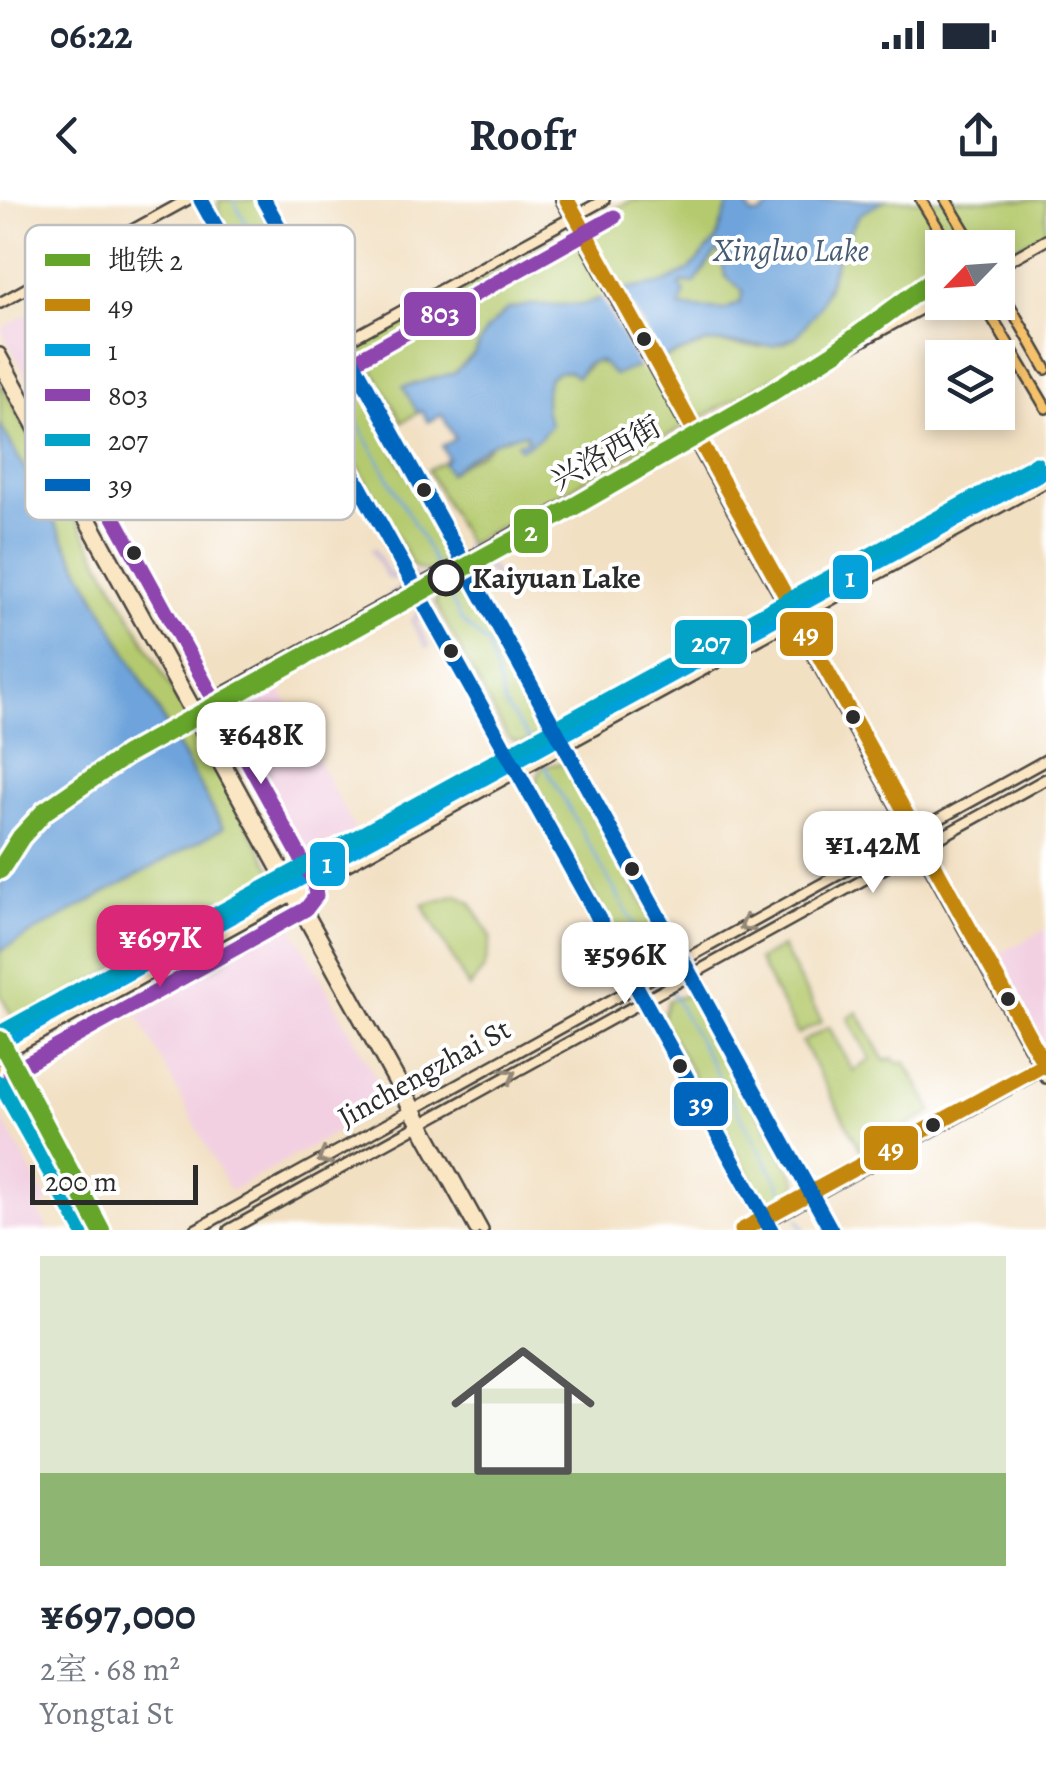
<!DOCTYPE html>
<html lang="zh">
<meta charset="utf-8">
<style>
body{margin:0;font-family:Alegreya,"Noto Serif SC",serif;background:#f6f6f7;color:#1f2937;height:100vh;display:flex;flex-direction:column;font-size:38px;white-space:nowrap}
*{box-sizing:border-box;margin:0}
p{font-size:32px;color:#747a83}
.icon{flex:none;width:55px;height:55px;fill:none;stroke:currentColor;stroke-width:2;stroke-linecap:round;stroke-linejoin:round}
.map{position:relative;height:1030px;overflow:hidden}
.panel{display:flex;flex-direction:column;background:#fff;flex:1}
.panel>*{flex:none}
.needle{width:65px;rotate:245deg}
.controls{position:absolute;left:925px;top:30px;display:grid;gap:20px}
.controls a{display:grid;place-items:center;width:90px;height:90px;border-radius:0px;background:#fff;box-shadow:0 5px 15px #0003;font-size:50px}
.scale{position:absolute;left:30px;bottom:25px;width:168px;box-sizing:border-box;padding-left:10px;border:5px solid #2b2b2b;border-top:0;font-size:28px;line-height:35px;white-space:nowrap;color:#2b2b2b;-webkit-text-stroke:8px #fff;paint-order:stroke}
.price{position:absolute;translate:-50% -85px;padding:0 22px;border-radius:20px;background:#fff;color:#222;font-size:32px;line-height:65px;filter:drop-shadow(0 2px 5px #0008)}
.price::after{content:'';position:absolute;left:50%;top:60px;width:30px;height:22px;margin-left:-15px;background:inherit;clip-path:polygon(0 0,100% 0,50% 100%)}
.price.current{background:#db2777;color:#fff}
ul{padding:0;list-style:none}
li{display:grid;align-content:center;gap:20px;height:530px;padding:0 40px}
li+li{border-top:2px solid #e0e1e3}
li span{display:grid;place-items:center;height:310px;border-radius:0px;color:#555}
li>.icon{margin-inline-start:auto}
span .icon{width:180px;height:180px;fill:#fffc;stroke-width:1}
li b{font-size:42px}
.status{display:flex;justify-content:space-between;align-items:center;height:70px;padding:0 50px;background:#fff;direction:ltr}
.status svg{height:28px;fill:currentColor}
header{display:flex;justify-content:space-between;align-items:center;height:130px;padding:0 40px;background:#fff;font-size:45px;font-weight:700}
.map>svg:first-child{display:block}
</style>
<div class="status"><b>06:22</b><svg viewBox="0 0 49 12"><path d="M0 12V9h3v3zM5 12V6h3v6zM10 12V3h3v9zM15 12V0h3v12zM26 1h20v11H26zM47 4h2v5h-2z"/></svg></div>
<header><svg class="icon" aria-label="back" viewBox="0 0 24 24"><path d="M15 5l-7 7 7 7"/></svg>Roofr<svg class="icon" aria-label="share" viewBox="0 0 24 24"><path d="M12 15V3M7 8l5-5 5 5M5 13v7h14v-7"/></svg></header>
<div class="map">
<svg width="1046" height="1030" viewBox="0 0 1046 1030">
<rect width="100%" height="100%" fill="#fff"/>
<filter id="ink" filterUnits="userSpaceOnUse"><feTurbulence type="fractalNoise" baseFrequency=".01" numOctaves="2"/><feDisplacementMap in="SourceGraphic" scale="20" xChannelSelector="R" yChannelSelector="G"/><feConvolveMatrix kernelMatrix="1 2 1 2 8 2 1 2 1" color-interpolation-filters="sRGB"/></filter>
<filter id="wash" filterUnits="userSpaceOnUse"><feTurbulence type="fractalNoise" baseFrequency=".0048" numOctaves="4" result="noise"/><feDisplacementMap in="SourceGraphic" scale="40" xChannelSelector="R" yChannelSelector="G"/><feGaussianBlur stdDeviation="2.25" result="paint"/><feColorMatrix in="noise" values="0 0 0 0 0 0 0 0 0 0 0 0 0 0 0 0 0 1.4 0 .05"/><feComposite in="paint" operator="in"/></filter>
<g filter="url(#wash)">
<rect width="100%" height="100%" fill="#f2e0c3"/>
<!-- built -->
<path fill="#f2d0e2" d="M65,93L140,232L76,268L1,129Z
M276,481L356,632L304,659L288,651L214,515Z
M279,717L290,722L388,900L381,907L230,991L129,798Z
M1046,729V848L1043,849L994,757Z
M0,914L49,1003L38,1011L49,1030H0Z"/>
<!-- industrial -->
<path fill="#cfbed0" d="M529,311L539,329L479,361L493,367L507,393L502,396L489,372L473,364L426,390L431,401L417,422L431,447L426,449L410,421L424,401L419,394L394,407L387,394L412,379L387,380L370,350L375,347L390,373L415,372L419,376L465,351L463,345L476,324H483L471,347Z"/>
<!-- green -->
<path fill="#b5ca6e" stroke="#707a4c" stroke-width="2.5" d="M219,0H257L326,128C324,148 308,157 291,146L218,11Z
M632,0H730L716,40L690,69L665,83L623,90L582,105H530L487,129L474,154L454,173L404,187L418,213L402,222L359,145Z
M886,0H1046V32L998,57V48H942V87L468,344L428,270L443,262L450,273C463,261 487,254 495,239L518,233L544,212L548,179L557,172L569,171L577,177L593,161L606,165L640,168L709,142L758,147L785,143L797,136L827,90L841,47L860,14Z
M720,51L725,76L743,91L741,103L724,110L679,107L685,91L678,87L683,82L695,83L715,53Z
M338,159L348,166L448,348C447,368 430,377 413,366L312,183L319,164Z
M0,182L278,680L16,823L0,794V751L223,627L0,224Z
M460,380L470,386L542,520C541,540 525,549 508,538L435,403L441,385Z
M560,563L571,569L665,744C664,764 647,773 630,762L535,586L541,567Z
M457,695L471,703L491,737L485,767L469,788L423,705Z
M782,747L822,822L798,834L758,760Z
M687,795L697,802L797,981C795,1001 779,1010 762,999L662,819L668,800Z
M858,812L885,861L892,858L899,864L905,861L933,912L861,951L802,842L829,827L853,871L871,860L848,818Z"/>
<!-- water -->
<path fill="#6ea4db" stroke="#4c6883" stroke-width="2.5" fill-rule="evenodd" d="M730,0H744L752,15L761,14L779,0H886L860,14L841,47L820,106L797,136L774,146L709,142L614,175L600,161L587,163L577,177L569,171L557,172L548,179C546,197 541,207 551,224L540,238L520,249L517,243L528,240L526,234C500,234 471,255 449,273L443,262L448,258L442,246L455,239L442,215L428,222L422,211L418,213L403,187L454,173L474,154L487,129L508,109L530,105H582L623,90L665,83L690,69L716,40ZM720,51L725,76L743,91L740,103L724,110L680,107L685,91L679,86L683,82L695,83L715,53Z
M0,224L223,628L0,751Z"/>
<!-- pier -->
<path fill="#f2e0c3" d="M621,85L664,165L642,172L599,93Z"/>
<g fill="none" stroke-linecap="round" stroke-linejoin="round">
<!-- stream -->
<path stroke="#6ea4db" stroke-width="2.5" d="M233,0L317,150
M323,161L428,349L461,420L488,445L505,506L536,548
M544,564L660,771
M671,791L785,995
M798,1019L804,1030"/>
</g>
</g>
<g filter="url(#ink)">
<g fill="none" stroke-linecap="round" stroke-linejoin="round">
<!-- street casing -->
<g stroke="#494642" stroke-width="11">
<path id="street" d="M742,1030L1046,863
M755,1030L1043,872"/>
</g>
<!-- secondary casing -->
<g stroke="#494642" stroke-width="14">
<path id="secondary" d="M201,0L771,1030
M264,0L831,1030
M561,0L1046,878
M998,67L1046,40
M0,103L187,0
M0,153L483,1030
M0,168L475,1030
M687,217L707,251
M72,292L604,0
M192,510L942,97
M0,845L1046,270
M0,856L1046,282
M195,1030L1046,560
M229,1030L1046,579"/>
</g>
<!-- primary casing -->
<g stroke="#494642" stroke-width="14">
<path id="primary" d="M921,0L950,48
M946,0L975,48
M998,85L1046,169
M983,102L1046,208
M0,843L105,1030
M0,869L89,1030"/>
</g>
<!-- street -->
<use href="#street" stroke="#fff" stroke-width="6"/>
<!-- secondary -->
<use href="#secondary" stroke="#fbe6c4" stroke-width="9"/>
<!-- primary -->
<use href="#primary" stroke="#f5c16b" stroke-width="9"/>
<!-- bus-1 casing -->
<g stroke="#fff" stroke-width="22">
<path id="bus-1" d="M567,0L1046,867
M742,1030L1040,867"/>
</g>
<!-- bus-2 casing -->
<g stroke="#fff" stroke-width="22">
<path id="bus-2" d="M0,843L1046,270"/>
</g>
<!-- bus-3 casing -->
<g stroke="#fff" stroke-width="22">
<path id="bus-3" d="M10,873L306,709L316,696L314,682L104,299L202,245C235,254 270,228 285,200L614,17"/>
</g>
<!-- bus-4 casing -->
<g stroke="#fff" stroke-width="22">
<path id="bus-4" d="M0,833L1036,264
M0,883L82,1030"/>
</g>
<!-- bus-5 casing -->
<g stroke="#fff" stroke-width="22">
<path id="bus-5" d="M201,0L771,1030
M264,0L831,1030"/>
</g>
<!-- bus-1 -->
<use href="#bus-1" stroke="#c4870b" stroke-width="15"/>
<!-- bus-2 -->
<use href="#bus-2" stroke="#04a1db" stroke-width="15"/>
<!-- bus-3 -->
<use href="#bus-3" stroke="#8e44ad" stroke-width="15"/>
<!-- bus-4 -->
<use href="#bus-4" stroke="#02a3c6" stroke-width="15"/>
<!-- bus-5 -->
<use href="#bus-5" stroke="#0065bd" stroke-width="15"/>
<!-- metro-1 casing -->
<g stroke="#fff" stroke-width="25">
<path id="metro-1" d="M0,670L21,637L45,611L126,555L531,331L761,199L834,153L942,73
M0,840L101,1030"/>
</g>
<!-- metro-1 -->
<use href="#metro-1" stroke="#65a52c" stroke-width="18"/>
</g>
<!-- one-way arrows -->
<defs><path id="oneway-chevron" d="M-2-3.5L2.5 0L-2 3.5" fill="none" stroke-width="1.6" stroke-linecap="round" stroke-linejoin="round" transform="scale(2.5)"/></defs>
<g stroke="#938878">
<use href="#oneway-chevron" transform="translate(746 725) rotate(151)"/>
<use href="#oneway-chevron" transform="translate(509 875) rotate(-29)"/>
<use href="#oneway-chevron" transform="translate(324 958) rotate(151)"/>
</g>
</g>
<!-- markers -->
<g fill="#2b2b2b" stroke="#fff" stroke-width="4">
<circle cx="644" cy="139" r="9"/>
<circle cx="424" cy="290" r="9"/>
<circle cx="134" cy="353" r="9"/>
<circle cx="451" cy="451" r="9"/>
<circle cx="853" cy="517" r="9"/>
<circle cx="632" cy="669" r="9"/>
<circle cx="1008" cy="799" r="9"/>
<circle cx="680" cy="866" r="9"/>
<circle cx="933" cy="925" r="9"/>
</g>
<circle fill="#fff" stroke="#2b2b2b" stroke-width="5" cx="446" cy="378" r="16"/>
<g text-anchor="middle" stroke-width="8" stroke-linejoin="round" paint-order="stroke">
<!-- street labels -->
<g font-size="30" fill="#2b2b2b" stroke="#fff">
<text transform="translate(606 253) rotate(-29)" y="10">兴洛西街</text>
<text transform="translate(424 873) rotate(-29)" y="10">Jinchengzhai St</text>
</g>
<!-- stop labels -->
<g font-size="30" font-weight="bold" fill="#2b2b2b" stroke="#fff" text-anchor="start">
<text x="472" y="388">Kaiyuan Lake</text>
</g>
<!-- water labels -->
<g font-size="32" font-style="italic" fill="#465b71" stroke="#fff">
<text x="791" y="61">Xingluo Lake</text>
</g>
</g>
<!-- legend -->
<rect x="25" y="25" width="330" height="295" rx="15" fill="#fff" stroke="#bfbfbf" stroke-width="2.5"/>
<rect x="45" y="54" width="45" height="12" fill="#65a52c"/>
<rect x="45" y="99" width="45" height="12" fill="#c4870b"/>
<rect x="45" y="144" width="45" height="12" fill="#04a1db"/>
<rect x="45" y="189" width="45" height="12" fill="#8e44ad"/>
<rect x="45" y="234" width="45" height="12" fill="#02a3c6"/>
<rect x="45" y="279" width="45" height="12" fill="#0065bd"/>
<g font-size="28" fill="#2b2b2b">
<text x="108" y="70">地铁 2</text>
<text x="108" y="115">49</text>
<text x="108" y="160">1</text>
<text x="108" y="205">803</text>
<text x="108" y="250">207</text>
<text x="108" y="295">39</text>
</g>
<g stroke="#fff" stroke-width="4">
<rect x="402" y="90" width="76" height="48" rx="10" fill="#8e44ad"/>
<rect x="512" y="307" width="38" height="48" rx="10" fill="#65a52c"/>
<rect x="831" y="353" width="39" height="48" rx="10" fill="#04a1db"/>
<rect x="778" y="410" width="57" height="48" rx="10" fill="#c4870b"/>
<rect x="673" y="418" width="76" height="48" rx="10" fill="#02a3c6"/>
<rect x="308" y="640" width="39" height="48" rx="10" fill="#04a1db"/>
<rect x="672" y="880" width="58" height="48" rx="10" fill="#0065bd"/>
<rect x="862" y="924" width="58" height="48" rx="10" fill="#c4870b"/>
</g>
<g font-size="28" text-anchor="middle" font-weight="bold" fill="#fff">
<text x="440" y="123">803</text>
<text x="531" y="341">2</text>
<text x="850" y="387">1</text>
<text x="806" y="443">49</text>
<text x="711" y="452">207</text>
<text x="327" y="673">1</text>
<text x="701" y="913">39</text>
<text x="891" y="958">49</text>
</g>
</svg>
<div class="controls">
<a><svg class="needle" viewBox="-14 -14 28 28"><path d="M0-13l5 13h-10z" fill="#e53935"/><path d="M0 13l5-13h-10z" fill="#747a83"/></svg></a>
<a><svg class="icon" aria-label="layers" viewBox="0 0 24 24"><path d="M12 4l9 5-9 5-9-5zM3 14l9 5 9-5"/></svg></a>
</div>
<div class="scale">200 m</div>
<b class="price" style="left:261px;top:587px">¥648K</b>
<b class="price" style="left:873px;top:696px">¥1.42M</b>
<b class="price current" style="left:160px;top:790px">¥697K</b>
<b class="price" style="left:625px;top:807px">¥596K</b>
</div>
<section class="panel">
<ul>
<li><span style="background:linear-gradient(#dfe7d0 70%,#8fb573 0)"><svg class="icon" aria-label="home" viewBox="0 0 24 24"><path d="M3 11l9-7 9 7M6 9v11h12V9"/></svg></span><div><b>¥697,000</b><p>2室 · 68 m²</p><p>Yongtai St</p></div></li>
</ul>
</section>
